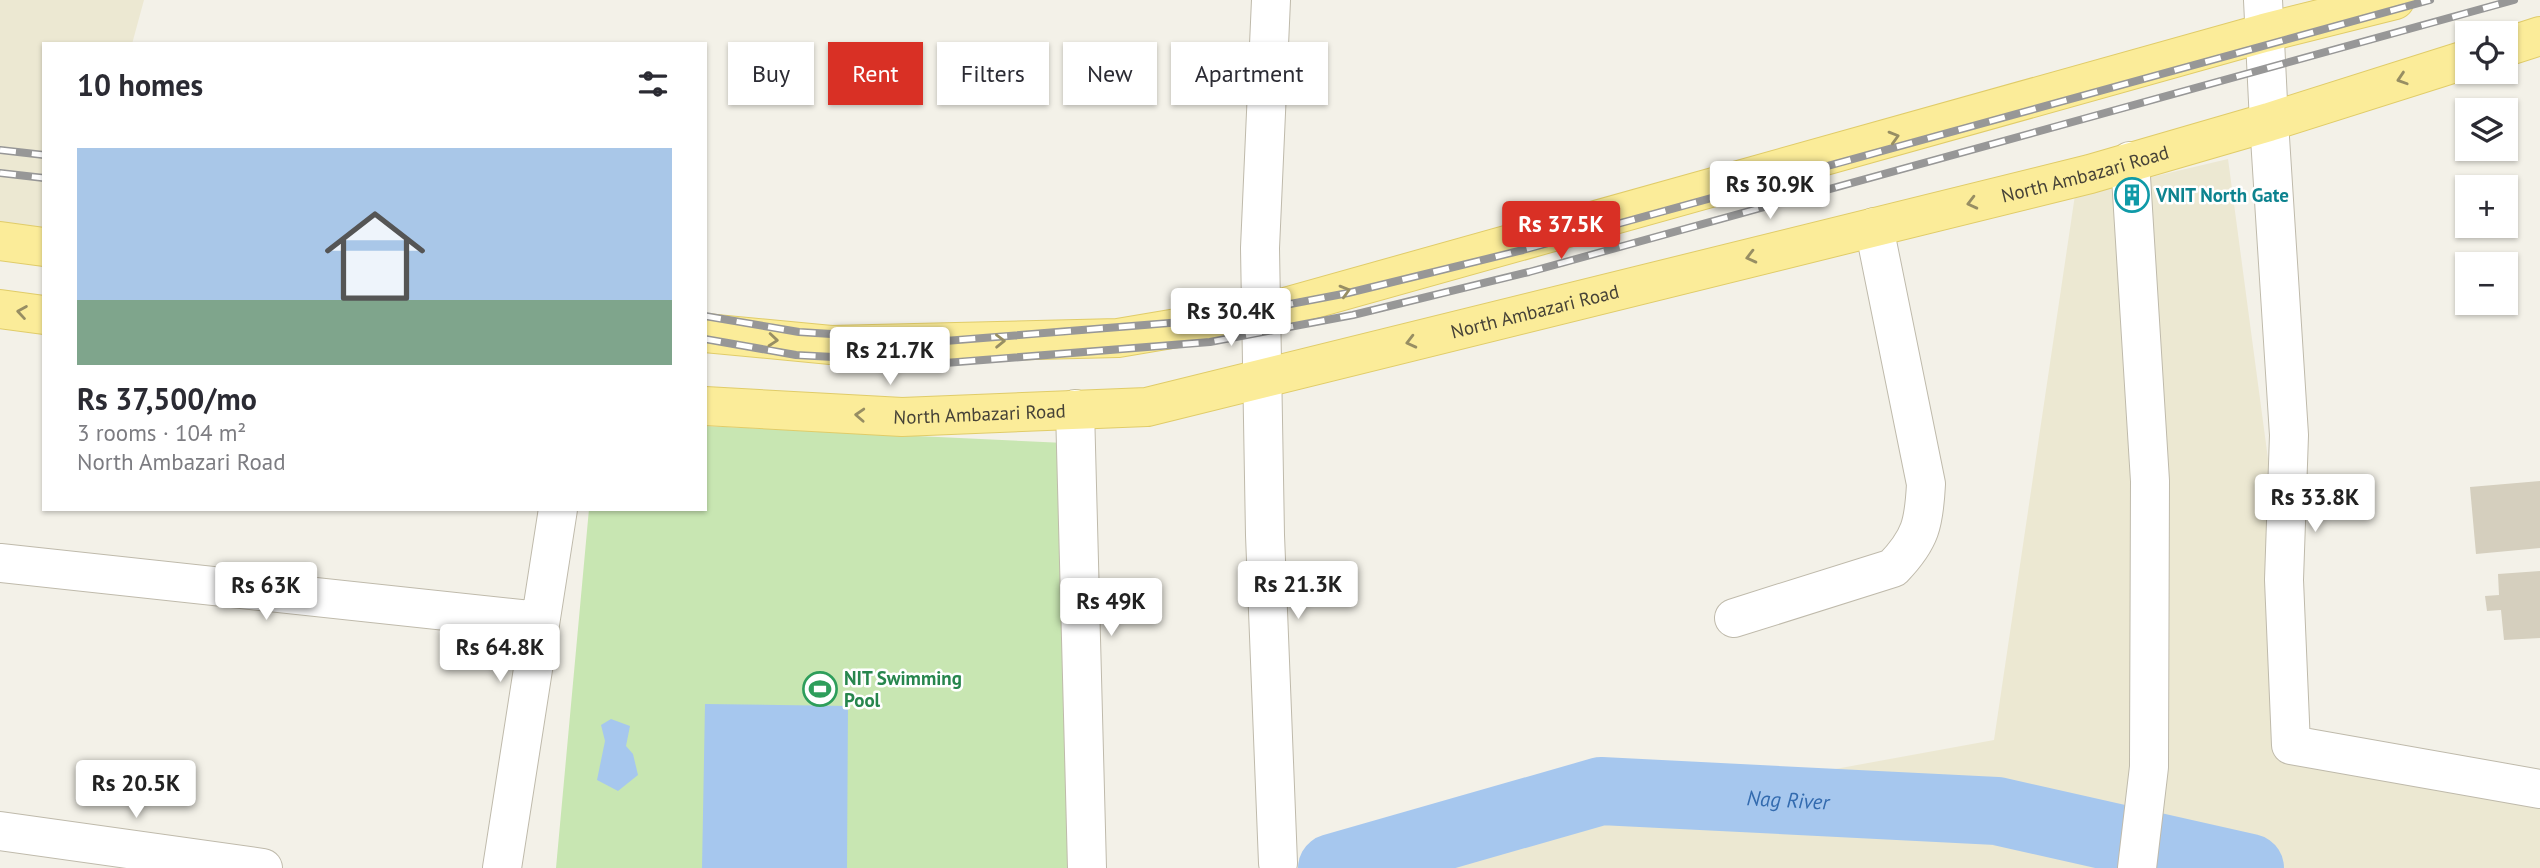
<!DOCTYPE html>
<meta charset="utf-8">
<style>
body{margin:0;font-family:"PT Sans",sans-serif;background:#f2f2f3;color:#2b2b33;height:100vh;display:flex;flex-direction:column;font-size:26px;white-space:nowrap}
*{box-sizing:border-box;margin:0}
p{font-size:23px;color:#7c7c81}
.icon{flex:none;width:38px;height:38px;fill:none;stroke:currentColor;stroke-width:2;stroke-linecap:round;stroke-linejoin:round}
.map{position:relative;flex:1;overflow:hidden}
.drawer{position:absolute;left:42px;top:42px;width:665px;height:469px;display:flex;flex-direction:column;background:#fff;border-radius:0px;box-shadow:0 2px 5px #0004}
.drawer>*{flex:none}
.hud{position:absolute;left:728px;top:42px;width:665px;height:63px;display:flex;gap:14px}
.controls{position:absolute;left:2455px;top:21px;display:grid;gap:14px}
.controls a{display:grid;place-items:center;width:63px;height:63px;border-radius:0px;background:#fff;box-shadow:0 2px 5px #0004;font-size:35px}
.price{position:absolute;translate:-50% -60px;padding:0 16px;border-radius:7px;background:#fff;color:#222;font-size:23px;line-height:46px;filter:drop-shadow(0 2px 4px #0008)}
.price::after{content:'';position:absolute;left:50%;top:42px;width:21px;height:16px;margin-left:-10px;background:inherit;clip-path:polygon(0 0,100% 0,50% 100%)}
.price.selected{background:#d93025;color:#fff}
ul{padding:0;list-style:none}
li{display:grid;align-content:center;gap:14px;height:371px;padding:0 35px}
li span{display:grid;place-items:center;height:217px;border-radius:0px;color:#555}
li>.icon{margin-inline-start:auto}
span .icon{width:126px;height:126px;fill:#fffc;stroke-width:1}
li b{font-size:30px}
h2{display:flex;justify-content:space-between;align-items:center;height:84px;padding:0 35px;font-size:30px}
.chip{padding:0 24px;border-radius:0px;background:#fff;box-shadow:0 2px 5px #0004;font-size:24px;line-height:63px}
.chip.selected{background:#d93025;color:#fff}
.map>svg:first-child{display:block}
</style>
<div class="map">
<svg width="2540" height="868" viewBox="0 0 2540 868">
<rect width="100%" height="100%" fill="#f3f1e8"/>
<!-- education -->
<path fill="#ece8d2" d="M0,0H144L132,44H44V233L0,227Z
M2228,159L2304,729L2540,796V868H1383L1446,840L1994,740L2075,195Z"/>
<!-- green -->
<path fill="#c8e6b2" d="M705,426L1065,443L1070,868H556L589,509H705Z"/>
<!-- water -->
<path fill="#a6c7ee" d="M705,704L848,706L847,868H702Z
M611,719L630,726L626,746L633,754L638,775L618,791L597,780L605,741L601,725Z"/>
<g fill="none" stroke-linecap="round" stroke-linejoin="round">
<!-- river -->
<path stroke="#a6c7ee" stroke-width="68" id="s1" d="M1332,868L1601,791L1997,811L2250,868"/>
</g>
<!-- building -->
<path fill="#d5cfbe" d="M2540,481V548L2476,554L2470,487Z
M2540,571V638L2504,640L2501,610L2487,611L2485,596L2499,595L2498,574Z"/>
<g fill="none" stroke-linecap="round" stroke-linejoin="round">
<!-- minor casing -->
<g stroke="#bfbaab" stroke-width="40">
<path id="minor" d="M1271,0L1260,248L1265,535L1278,863
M2263,0L2269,122L2289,435L2284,580L2291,745L2540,789
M2130,161L2150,481L2149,767L2137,868
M1075,409L1087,868
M0,563L539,621
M1734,618L1893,568C1921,539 1924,523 1926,484L1874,227
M0,831L263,868
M502,868L558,509"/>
</g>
<!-- major casing -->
<g stroke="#e0cc69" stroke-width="40">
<g id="major">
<path d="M2506,47L2540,36"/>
<path d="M0,241L44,247"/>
<path d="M0,309L44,315"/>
<path d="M705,333L831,345L1118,338L1260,314L2264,33L2395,0"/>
<path id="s2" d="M705,406L902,417L1147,407L2090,174L2269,122L2468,59"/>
</g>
</g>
<!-- minor -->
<use href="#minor" stroke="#fff" stroke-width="38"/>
<!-- major -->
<use href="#major" stroke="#fbec99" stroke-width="38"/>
<!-- rail casing -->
<g stroke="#979797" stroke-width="8">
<path id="rail" d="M0,150L44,155
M0,173L44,178
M705,316L799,332L945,341L1207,320L1348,293L1523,250L2430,0
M705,339L796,355L945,363L1210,342L1353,315L1529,272L2514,0"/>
</g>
<!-- rail -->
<use href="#rail" stroke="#fff" stroke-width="5" stroke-dasharray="16" stroke-linecap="butt"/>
</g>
<!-- one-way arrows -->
<defs><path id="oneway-chevron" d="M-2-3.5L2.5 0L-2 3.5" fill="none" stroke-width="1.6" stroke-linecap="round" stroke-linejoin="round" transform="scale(1.75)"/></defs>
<g stroke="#978e63">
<use href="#oneway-chevron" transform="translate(2402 79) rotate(162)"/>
<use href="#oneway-chevron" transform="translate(1894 137) rotate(-16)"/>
<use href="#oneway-chevron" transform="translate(1972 203) rotate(166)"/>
<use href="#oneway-chevron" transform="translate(1751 257) rotate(166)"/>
<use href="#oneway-chevron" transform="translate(1345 291) rotate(-16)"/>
<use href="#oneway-chevron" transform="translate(22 312) rotate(-171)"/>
<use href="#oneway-chevron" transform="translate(773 340) rotate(5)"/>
<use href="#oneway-chevron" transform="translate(1000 341) rotate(-1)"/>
<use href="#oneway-chevron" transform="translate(1411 342) rotate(166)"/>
<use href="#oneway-chevron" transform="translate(860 415) rotate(-177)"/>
</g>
<!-- icons -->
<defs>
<g id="building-ring" transform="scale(1.75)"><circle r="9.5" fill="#fff" stroke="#0f9aa8" stroke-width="1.5"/><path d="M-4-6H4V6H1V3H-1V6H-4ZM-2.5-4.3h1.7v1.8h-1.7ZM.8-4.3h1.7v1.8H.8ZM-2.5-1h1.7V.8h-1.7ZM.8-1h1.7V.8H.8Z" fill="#0f9aa8"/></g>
<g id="stadium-ring" transform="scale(1.75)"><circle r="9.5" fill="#fff" stroke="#2e9e5b" stroke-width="1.5"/><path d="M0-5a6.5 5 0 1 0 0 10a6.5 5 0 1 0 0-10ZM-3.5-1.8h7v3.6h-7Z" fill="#2e9e5b"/></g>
</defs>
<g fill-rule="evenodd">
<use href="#building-ring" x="2132" y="195"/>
<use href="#stadium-ring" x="820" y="689"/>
</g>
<g text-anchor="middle" stroke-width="5" stroke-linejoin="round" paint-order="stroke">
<!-- street labels -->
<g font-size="19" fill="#464237" stroke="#fff">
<text dy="7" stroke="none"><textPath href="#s2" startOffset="1409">North Ambazari Road</textPath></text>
<text dy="7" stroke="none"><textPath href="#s2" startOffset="842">North Ambazari Road</textPath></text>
<text dy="7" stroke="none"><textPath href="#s2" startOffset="275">North Ambazari Road</textPath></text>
</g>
<!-- culture labels -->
<g font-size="19" font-weight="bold" fill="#0d838f" stroke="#fff" text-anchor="start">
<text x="2156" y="202">VNIT North Gate</text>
</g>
<!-- leisure labels -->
<g font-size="19" font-weight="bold" fill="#27864d" stroke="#fff" text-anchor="start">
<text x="844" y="685">NIT Swimming<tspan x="844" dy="22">Pool</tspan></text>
</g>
<!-- water labels -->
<g font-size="21" font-style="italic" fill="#336baf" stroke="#fff">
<text dy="7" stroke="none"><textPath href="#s1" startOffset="467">Nag River</textPath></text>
</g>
</g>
</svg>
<div class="controls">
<a><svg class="icon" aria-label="locate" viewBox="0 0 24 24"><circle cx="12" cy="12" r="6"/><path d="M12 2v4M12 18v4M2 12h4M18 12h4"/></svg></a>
<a><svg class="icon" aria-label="layers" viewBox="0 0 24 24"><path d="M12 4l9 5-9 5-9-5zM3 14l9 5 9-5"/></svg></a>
<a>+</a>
<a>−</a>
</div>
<b class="price" style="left:1770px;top:221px">Rs 30.9K</b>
<b class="price selected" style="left:1561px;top:261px">Rs 37.5K</b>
<b class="price" style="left:1231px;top:348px">Rs 30.4K</b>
<b class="price" style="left:890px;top:387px">Rs 21.7K</b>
<b class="price" style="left:2315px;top:534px">Rs 33.8K</b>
<b class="price" style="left:1298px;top:621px">Rs 21.3K</b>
<b class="price" style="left:266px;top:622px">Rs 63K</b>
<b class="price" style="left:1111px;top:638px">Rs 49K</b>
<b class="price" style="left:500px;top:684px">Rs 64.8K</b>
<b class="price" style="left:136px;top:820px">Rs 20.5K</b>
<div class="hud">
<a class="chip">Buy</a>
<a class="chip selected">Rent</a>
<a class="chip">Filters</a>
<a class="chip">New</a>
<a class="chip">Apartment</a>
</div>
<section class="drawer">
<h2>10 homes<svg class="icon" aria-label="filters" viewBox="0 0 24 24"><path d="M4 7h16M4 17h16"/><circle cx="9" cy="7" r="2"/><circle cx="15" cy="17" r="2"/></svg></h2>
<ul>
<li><span style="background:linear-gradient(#a9c7e8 70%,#7fa58c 0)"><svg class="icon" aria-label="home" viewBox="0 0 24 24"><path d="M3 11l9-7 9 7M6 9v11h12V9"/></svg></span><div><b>Rs 37,500/mo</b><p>3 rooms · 104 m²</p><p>North Ambazari Road</p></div></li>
</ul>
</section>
</div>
